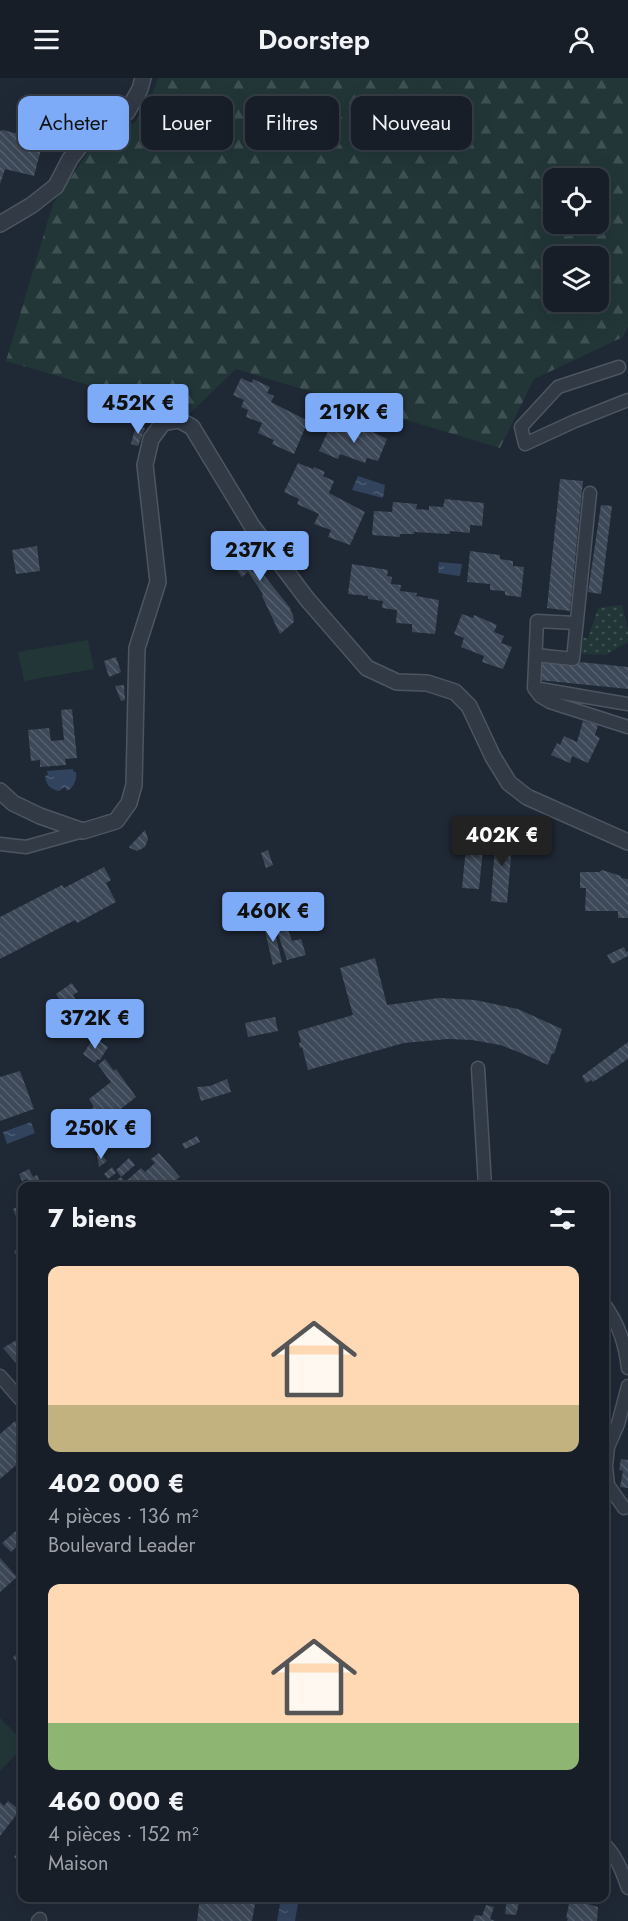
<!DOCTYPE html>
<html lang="fr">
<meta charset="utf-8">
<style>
body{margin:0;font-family:Jost,sans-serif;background:#242b34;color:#f1f3f6;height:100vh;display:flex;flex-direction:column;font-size:22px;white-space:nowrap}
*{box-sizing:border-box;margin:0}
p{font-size:20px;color:#9ea2a8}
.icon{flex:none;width:33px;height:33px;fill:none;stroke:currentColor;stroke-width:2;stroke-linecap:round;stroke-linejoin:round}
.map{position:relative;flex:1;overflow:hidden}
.sheet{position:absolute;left:18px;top:1104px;width:591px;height:720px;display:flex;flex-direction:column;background:#171e28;border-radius:12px;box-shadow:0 6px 24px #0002,0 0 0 2px #363c45}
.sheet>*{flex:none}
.top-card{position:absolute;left:18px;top:18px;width:592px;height:54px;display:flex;gap:12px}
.tools{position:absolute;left:543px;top:90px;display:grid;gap:12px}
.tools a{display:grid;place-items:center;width:66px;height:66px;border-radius:12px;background:#171e28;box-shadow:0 6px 24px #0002,0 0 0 2px #363c45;font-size:30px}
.price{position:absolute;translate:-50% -51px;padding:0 14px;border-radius:6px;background:#7dabf8;color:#111;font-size:20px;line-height:39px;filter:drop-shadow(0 2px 3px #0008)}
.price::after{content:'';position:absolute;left:50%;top:36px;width:18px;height:14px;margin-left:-9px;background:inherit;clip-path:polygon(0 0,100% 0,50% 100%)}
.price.selected{background:#222;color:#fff}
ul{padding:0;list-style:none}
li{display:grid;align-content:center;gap:12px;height:318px;padding:0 30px}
li span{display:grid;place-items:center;height:186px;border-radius:12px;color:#555}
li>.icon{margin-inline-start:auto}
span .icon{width:108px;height:108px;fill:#fffc;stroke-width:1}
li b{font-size:26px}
h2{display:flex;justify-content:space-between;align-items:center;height:72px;padding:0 30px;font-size:26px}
.chip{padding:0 21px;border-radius:12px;background:#171e28;box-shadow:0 6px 24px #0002,0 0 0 2px #363c45;font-size:21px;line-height:54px}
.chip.selected{background:#7dabf8;color:#111}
header{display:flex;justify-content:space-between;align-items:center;height:78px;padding:0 30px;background:#171e28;font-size:27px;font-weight:600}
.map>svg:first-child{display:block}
</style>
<header><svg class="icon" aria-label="menu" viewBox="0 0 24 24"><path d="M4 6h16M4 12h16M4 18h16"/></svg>Doorstep<svg class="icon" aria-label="person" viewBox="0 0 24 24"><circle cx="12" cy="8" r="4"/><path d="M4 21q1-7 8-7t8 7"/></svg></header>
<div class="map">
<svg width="628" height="1843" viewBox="0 0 628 1843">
<defs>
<pattern id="forest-firs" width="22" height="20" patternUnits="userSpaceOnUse" patternTransform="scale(1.5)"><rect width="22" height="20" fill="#223638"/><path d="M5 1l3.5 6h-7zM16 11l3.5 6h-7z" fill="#3f5153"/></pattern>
<pattern id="garden-dots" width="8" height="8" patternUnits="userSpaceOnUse" patternTransform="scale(1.5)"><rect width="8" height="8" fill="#223638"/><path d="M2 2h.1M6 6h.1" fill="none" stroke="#3f5153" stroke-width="1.8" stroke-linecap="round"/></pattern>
<pattern id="water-ripples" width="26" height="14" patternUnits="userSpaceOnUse" patternTransform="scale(1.5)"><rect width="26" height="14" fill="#32435d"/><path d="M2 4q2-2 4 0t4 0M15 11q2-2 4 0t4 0" fill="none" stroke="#4d5c73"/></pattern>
<pattern id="building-back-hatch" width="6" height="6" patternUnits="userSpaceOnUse" patternTransform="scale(1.5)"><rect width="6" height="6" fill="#3d4858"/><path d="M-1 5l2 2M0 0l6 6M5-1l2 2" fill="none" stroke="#56606e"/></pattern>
</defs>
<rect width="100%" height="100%" fill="#1f2835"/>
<!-- forest -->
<path fill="url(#forest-firs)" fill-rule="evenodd" d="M158,0H628V248L623,259L534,301L500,370L236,291L189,336L6,283L53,126L92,68L135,44L149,25ZM554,100H598V146H554ZM554,178H598V224H554Z"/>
<!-- garden -->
<path fill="url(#garden-dots)" d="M622,527L628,551V564L606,577L581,576L583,560H588L598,530Z"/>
<!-- pitch -->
<path fill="#223638" d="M88,562L94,591L24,603L18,574Z
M0,1640L22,1662V1670L0,1693Z"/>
<!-- water -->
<path fill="url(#water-ripples)" d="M358,398L385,407L383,420L352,412Z
M439,484L462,486L460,498L438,495Z
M73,691L74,694H76C77,702 74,709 67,713L65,709L59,713C50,711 46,707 45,698L48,697L47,693Z
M31,1044L35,1055L7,1066L3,1054Z
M281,1820H299L295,1843H277Z"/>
<!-- building -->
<path fill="url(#building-back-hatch)" d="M3,52L26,58L24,67L41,71L34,98L5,91L0,106V53Z
M241,300L252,305L253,301L270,309L267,315L274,318L271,324L308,343L294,376L272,366L274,362L258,355L262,345L246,339L248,332L241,329L244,322L233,317Z
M354,345L387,361L378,383L367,380L365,385L340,376L338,381L319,373L329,351L339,354L341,348L351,352Z
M136,347L145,350L138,368L131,366Z
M298,385L313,391L314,389L325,394L323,398L334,403L329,415L365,434L350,467L328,459L331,452L314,446L319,436L297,426L299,421L284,414Z
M560,401L583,403L570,533L547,530Z
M445,421L484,425L482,448L470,447V455L450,453V456L414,454V456H400V459L372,457L374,433L392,434L393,424L417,426L416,431L429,432V428L443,429Z
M601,427L612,428L601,516L588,514Z
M239,455L256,476L251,481L291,531L290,532L293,537L294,544L280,556L262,518L263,516L248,494L242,499L226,479L230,471L228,470Z
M37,468L40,493L16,496L12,472Z
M470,473L500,477V481L513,483V488L524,489L521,519L505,517V513L490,512V506L467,504Z
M352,486L388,492L387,498L392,499L391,506L401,507L400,513L417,515L416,518L439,522L435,556L412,554V546L396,545L397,532L382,530L383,523L368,521V518L348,516Z
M462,536L473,540L474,537L497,547L494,554L504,558L501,565L512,569L503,591L482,584L484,578L461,569L464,560L454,556Z
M116,579L121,594L109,599L104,583Z
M541,580L628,589V611L539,602Z
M124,607L125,622L121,623L115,608Z
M72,631L77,680L65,681L66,687L40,689V682L31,683L28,652L49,650L51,663L64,662L61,632Z
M583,643L598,647L595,657L600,660L588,685L572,678L570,685L551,677L557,665L560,667L564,658L577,664Z
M469,739L486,740L479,811L462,810Z
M145,752L148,761L145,769L137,773L130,770L129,769Z
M496,755L513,756L507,825L491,823Z
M268,772L273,787L266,790L261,775Z
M104,789L111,802L106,805L116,824L77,845L75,842L0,881V839L62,807L64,810Z
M602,792L621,798V800L628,801V840H618V833H585L586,810H580V794H599Z
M285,842L292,863L301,861L306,877L287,882L274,845Z
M272,843L282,884L273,887L263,845Z
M624,869L626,874L628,873V878L612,886L607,877Z
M375,880L387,927L439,920L475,922L518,931L562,951L554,976L552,975L548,987L526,977L500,967L472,962L448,961L404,965L308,992L302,969L300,970L299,965L301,964L298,953L353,937L340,890Z
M72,905L78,914L73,917L77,924L65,931L56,916Z
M275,939L278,953L248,959L245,945Z
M90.5 953a4.5 4.5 0 1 1 9 0a4.5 4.5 0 1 1-9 0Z
M94,959L108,969L100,982L98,981L95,985L83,976Z
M628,964V981L593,1004L591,1002L586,1005L582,998Z
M105,981L114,993L116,991L136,1019L113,1037L111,1034L100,1043L91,1031L94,1029L89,1021L111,1004L98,987Z
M20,993L34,1031L0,1043V999Z
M227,1001L231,1014L201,1023L197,1009L210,1008Z
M197,1058L200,1064L185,1071L182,1066Z
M100,1075L107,1083L99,1089L97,1078Z
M159,1075L180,1099L168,1108H109L121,1099L116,1092L129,1080L135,1087L121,1099L125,1104L141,1090L145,1094L155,1085L151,1081Z
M112,1089L116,1095L108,1101L104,1096Z
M29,1091L33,1099L37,1097L40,1104L30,1108L27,1101L22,1103L19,1096Z
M22,1127V1141L18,1143L13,1131Z
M22,1169V1187L14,1173Z
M21,1249H22V1292L3,1270L20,1260Z
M15,1343L19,1348L16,1350L22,1357V1382L0,1401V1356Z
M621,1381L628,1382V1410L620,1409L623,1393L619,1392Z
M21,1451L22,1464L11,1474L2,1465L17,1452L18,1454Z
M0,1480L17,1499L0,1514Z
M20,1574L22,1577V1586L20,1588L13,1579Z
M8,1723L20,1732L0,1758V1724L4,1728Z
M22,1768V1785L14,1779Z
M200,1820H256L252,1843H197Z
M507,1820H526L522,1826L519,1825L516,1837L505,1836Z
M570,1821L598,1829L597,1843H567L568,1840H566Z
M486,1827L494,1829L490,1841L495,1843H473L475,1837L482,1838Z"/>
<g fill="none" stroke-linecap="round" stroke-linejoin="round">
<!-- minor casing -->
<g stroke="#4d5561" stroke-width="15">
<path id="minor" d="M619,289L558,309L521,349L525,366L575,343L628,322
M575,545L537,543L534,610L540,618L550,624L628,649
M536,577L573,581L590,415
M534,610L628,626
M0,766L26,769L83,753
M478,990L485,1108
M604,1226C619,1246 625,1266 628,1290
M0,1298L22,1323
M624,1430L608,1407L606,1388L608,1369L618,1346L628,1308
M604,1766C617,1778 622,1794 628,1810
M38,1843L40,1841"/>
</g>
<!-- tertiary casing -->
<g stroke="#4d5561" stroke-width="18">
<path id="tertiary" d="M0,146L32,127L56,108L70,81L87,59L127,34L140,11L143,0
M0,713L13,725L40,738L83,753L116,743L129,725L134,707L137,570L158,504L145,387L151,361L163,345L179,342L192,349L252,448L307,521L367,590L397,604L427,605L455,614L469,628L493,679L509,705L527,719L628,764"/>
</g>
<!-- minor -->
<use href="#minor" stroke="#323a46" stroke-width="12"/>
<!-- tertiary -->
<use href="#tertiary" stroke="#323a46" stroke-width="15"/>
</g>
</svg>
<div class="tools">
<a><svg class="icon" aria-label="locate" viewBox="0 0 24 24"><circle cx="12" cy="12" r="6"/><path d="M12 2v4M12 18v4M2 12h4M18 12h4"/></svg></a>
<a><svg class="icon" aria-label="layers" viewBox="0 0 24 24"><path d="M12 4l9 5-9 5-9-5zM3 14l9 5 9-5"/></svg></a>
</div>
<b class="price" style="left:138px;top:357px">452K €</b>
<b class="price" style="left:354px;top:366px">219K €</b>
<b class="price" style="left:260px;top:504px">237K €</b>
<b class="price selected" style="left:502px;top:789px">402K €</b>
<b class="price" style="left:273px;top:865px">460K €</b>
<b class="price" style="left:95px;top:972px">372K €</b>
<b class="price" style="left:101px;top:1082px">250K €</b>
<div class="top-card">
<a class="chip selected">Acheter</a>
<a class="chip">Louer</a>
<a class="chip">Filtres</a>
<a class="chip">Nouveau</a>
</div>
<section class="sheet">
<h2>7 biens<svg class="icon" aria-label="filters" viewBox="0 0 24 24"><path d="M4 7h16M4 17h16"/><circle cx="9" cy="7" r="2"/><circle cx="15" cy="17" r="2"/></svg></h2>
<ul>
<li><span style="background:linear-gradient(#ffd9b3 75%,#c2b280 0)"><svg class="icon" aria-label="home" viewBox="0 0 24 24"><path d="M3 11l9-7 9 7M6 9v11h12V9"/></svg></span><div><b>402 000 €</b><p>4 pièces · 136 m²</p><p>Boulevard Leader</p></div></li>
<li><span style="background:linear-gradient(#ffd9b3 75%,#8fb573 0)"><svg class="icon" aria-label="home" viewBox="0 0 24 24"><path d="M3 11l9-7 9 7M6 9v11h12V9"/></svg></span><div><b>460 000 €</b><p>4 pièces · 152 m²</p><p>Maison</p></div></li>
</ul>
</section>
</div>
